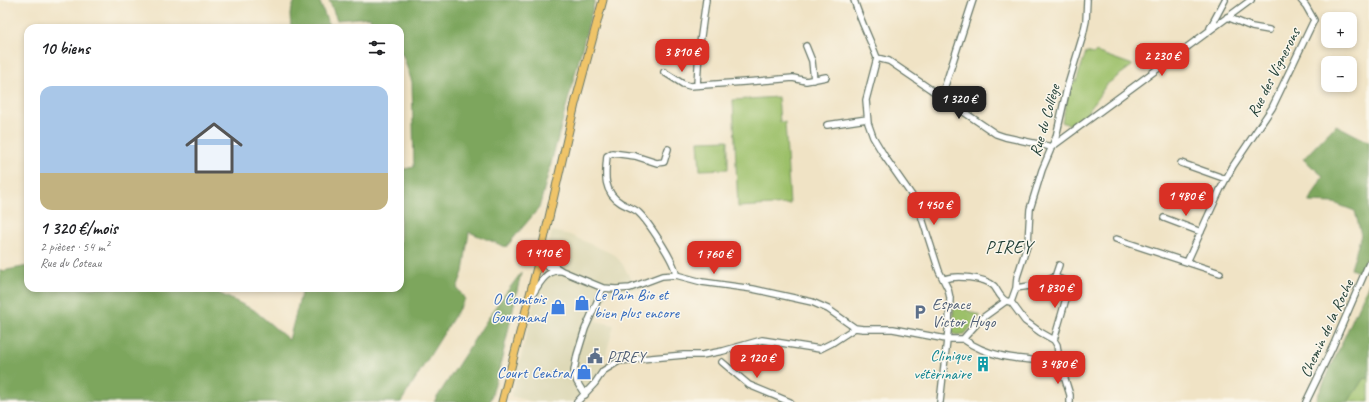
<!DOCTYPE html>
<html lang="fr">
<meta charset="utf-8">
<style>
body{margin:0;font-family:Caveat,sans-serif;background:#f6f6f6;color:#202124;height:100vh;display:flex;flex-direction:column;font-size:15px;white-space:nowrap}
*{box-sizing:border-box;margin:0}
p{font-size:13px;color:#757577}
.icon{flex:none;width:22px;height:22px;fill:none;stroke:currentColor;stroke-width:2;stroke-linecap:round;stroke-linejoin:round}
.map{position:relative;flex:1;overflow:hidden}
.details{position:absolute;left:24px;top:24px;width:380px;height:268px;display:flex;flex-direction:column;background:#fff;border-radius:12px;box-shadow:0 2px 6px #0003}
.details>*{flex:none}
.buttons{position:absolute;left:1321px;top:12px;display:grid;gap:8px}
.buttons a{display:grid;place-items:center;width:36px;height:36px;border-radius:8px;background:#fff;box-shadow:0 2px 6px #0003;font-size:20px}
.price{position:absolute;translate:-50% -34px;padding:0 9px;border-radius:8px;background:#d93025;color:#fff;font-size:13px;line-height:26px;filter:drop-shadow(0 1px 2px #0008)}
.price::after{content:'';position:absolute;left:50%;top:24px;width:12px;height:9px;margin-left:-6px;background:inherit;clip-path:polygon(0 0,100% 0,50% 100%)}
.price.current{background:#222;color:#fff}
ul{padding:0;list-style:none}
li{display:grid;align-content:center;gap:8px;height:212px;padding:0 16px}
li span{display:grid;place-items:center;height:124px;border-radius:12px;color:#555}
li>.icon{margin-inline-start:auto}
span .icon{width:72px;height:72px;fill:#fffc;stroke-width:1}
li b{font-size:17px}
h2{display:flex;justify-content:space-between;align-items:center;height:48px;padding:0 16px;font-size:17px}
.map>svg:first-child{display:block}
</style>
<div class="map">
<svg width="1369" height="402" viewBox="0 0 1369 402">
<rect width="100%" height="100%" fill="#fbf7ec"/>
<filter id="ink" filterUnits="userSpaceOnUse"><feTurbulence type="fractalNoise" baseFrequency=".025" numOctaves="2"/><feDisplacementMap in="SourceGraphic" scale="8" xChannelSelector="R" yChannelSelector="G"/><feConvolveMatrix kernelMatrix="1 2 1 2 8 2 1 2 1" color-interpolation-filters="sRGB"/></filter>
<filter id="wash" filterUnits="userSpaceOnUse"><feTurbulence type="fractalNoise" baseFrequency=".012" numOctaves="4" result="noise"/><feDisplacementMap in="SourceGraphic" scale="16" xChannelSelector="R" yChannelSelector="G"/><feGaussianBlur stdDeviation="0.9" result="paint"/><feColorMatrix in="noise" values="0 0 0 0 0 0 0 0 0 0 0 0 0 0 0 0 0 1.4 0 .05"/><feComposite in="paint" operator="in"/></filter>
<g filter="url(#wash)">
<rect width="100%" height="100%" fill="#f0e3c5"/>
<!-- built -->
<path fill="#ded9b7" d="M552,231L570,235L615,255L623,265L629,276L642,288L608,294L596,321L614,325L603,366L591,383L573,402H533L511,396Z"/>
<!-- green -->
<path fill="#9cc069" stroke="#5e7e4e" d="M1086,52L1094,54L1096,52L1133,65L1106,85L1083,120C1076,124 1069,126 1062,122L1071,81L1076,82Z
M778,97L780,122H785L790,204L738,207L733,100Z
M728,140V169L700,170L698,141Z
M954,304L980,316L965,334L957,335L951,333Z
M1369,378V402H1348L1363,379Z"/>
<!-- forest -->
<path fill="#7da65d" stroke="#4e7248" d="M295,0H319L330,28H291L290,14Z
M329,0H595L539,208L506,247L469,232L463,272L457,288L465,299L401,402H0V269L2,271L28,266V288H208L254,310L289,340L302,290L303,288H400V170L414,167L412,82L402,53H400V28H373L370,17L337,20Z
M1336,125L1369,142V250L1360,273L1351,269L1361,235L1355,211L1334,203L1309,202L1323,176L1303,159Z
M521,273L502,358L490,402H434L496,306Z
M1369,283V378L1363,379L1348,402H1315Z"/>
</g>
<g filter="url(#ink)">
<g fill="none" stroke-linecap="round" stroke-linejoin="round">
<!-- minor casing -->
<g stroke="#687767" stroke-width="8">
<path id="minor" d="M854,0C860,20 870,39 877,58
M1227,17L1252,27L1269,30
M1210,28L1225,0
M806,46L812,61L814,80
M877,58L866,100L868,123L873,137L885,157L913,197L919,209L939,271L948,289L950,298L949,322L940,402
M877,58L889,61L996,134L1005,137L1052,147
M664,72L683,84L690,86L771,80L793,78L806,81L826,77
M697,85L699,50L706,0
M939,95L944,89L973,0
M827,125L867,119
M1053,146L1251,0
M668,149L664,162L657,163L635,156L612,153L607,156C605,175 603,192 621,203C626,206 633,208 638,212C647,220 676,263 676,275
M1181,163L1226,179
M1164,218L1201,232
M1116,239L1220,273
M542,248L547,259L554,266L562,271L603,288L616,289L630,288L662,276L676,275L702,282L753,289L812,302L828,309L855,328L863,329H893L946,339H963L981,319L1006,301L1011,302L1016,288L1017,277L1028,243L1030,209L1042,170L1056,137L1067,88L1083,35L1086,21L1087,0
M539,258L547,266L555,270
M1187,262L1220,190L1233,166L1272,108L1314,20L1306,6L1301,0
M1055,277L1059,265
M944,279C956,275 984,277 994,286C998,291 1000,298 1006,301
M1016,288L1036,285L1055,277
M531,297C538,286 546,268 562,271
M1011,302L1025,321L1040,332L1054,340L1057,345L1059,360L1070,395V402
M963,339C991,359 1021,359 1054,362L1061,365
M1054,340L1070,285V283L1055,277
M722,362L749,385L790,402
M585,395L577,382L574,371L577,355L585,329L603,288
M577,402L595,383L603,371L619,361L684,355H702L723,351L762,340L820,349L832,343L855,328
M1306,402L1333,346L1369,263"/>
</g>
<!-- major casing -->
<g stroke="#687767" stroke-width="9">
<path id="major" d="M502,402L542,248L575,104L603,0"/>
</g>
<!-- minor -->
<use href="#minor" stroke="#fff" stroke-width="5.5"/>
<!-- major -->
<use href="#major" stroke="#efc469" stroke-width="7"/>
</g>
</g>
<!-- icons -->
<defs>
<g id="shop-bare" transform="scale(1.2)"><path d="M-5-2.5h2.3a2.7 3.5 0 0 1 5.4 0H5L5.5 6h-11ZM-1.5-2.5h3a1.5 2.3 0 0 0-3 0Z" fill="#3f7fe0" stroke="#fbf7ec" stroke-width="2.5" paint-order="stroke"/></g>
<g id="parking-bare" transform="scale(1.2)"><path d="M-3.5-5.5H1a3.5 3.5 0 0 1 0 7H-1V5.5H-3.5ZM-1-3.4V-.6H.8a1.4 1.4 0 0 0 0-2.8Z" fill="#5c6f8a" stroke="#fbf7ec" stroke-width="2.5" paint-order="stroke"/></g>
<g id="civic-bare" transform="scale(1.2)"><path d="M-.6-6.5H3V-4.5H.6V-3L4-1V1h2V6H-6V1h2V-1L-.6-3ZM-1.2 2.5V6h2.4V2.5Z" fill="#5c6f8a" stroke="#fbf7ec" stroke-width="2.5" paint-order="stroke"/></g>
<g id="building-bare" transform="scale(1.2)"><path d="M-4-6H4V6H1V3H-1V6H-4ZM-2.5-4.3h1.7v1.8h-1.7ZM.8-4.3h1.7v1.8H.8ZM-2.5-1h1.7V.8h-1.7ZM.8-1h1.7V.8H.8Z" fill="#0f9aa8" stroke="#fbf7ec" stroke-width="2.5" paint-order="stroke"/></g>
</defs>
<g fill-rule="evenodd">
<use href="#shop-bare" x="582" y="303"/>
<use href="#shop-bare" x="558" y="307"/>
<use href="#parking-bare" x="920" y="312"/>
<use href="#civic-bare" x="595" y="356"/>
<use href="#building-bare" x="983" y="364"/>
<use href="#shop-bare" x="584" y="372"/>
</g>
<g text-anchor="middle" stroke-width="3" stroke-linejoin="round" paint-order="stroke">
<!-- street labels -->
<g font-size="16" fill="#1f3d34" stroke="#fbf7ec">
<text transform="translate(1273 72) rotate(-63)" y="6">Rue des Vignerons</text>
<text transform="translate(1044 120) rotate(-74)" y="6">Rue du Collège</text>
<text transform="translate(1326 328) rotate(-65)" y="6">Chemin de la Roche</text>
</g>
<!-- shop labels -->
<g font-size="16" fill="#366cbe" stroke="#fbf7ec" text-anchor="end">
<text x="594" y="300" text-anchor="start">Le Pain Bio et<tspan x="594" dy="18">bien plus encore</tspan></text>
<text x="546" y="304">O Comtois<tspan x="546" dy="18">Gourmand</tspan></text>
<text x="572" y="378">Court Central</text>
</g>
<!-- service labels -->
<g font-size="16" fill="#4e5e75" stroke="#fbf7ec" text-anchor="start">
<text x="932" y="309">Espace<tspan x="932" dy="18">Victor Hugo</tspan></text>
<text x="607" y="362">PIREY</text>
</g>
<!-- culture labels -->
<g font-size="16" fill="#0d838f" stroke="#fbf7ec" text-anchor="end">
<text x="971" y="361">Clinique<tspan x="971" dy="18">vétèrinaire</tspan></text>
</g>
<!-- quarter labels -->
<g font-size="18" letter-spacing="1" fill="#1f3d34" stroke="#fbf7ec">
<text x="1009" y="253">PIREY</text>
</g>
</g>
</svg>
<div class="buttons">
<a>+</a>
<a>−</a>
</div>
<b class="price" style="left:682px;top:73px">3 810 €</b>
<b class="price" style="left:1162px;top:77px">2 230 €</b>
<b class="price current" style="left:959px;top:120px">1 320 €</b>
<b class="price" style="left:1186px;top:217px">1 480 €</b>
<b class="price" style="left:934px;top:226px">1 450 €</b>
<b class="price" style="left:543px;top:274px">1 410 €</b>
<b class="price" style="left:714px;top:275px">1 760 €</b>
<b class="price" style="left:1055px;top:309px">1 830 €</b>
<b class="price" style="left:757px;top:379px">2 120 €</b>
<b class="price" style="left:1058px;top:385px">3 480 €</b>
<section class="details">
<h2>10 biens<svg class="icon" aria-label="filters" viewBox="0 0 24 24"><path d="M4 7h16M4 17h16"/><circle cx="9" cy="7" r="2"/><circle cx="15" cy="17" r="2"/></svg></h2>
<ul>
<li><span style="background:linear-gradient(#a9c7e8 70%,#c2b280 0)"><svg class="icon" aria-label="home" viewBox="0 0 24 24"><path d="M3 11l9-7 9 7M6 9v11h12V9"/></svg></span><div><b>1 320 €/mois</b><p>2 pièces · 54 m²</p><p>Rue du Coteau</p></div></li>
</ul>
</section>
</div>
